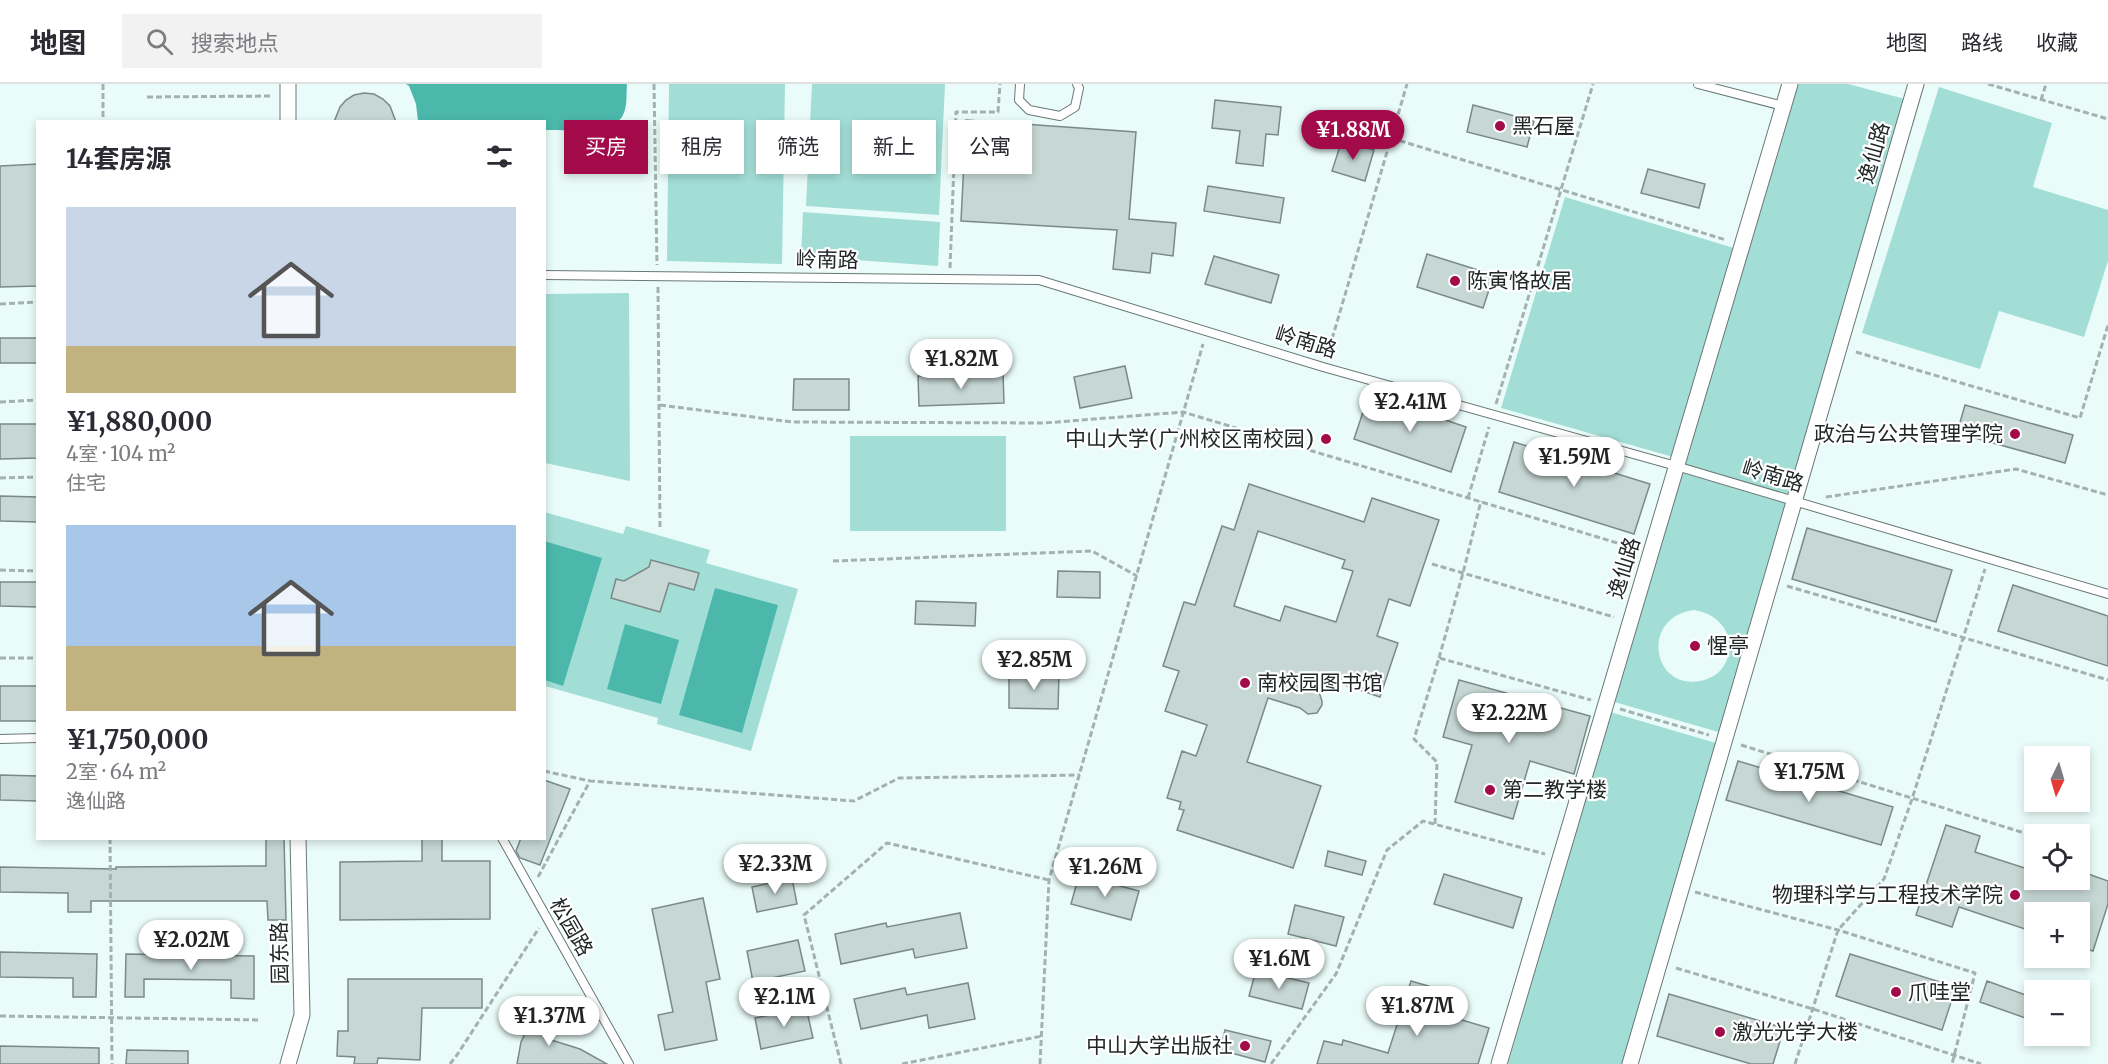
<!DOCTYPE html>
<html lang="zh">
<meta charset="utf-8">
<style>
body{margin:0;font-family:Merriweather,"Noto Sans SC",serif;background:#f2f2f3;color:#2b2b33;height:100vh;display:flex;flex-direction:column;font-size:22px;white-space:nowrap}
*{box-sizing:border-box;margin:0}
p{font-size:20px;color:#7c7c81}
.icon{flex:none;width:33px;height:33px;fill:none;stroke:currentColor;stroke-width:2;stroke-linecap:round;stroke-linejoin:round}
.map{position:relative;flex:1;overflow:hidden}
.drawer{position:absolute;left:36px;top:36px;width:510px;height:720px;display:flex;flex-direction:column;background:#fff;border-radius:0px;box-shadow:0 3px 9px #0003}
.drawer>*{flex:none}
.guide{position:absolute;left:564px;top:36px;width:570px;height:54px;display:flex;gap:12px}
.needle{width:39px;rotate:185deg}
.fabs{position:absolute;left:2024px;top:662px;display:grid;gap:12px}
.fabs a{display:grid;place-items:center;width:66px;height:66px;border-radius:0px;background:#fff;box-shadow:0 3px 9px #0003;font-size:30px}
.price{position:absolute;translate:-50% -51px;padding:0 14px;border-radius:21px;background:#fff;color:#222;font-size:20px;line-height:39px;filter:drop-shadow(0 2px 3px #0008)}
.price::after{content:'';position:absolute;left:50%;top:36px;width:18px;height:14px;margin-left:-9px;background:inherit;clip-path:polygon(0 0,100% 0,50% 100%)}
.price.current{background:#a20a4a;color:#fff}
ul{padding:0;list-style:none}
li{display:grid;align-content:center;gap:12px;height:318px;padding:0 30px}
li span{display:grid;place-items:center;height:186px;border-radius:0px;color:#555}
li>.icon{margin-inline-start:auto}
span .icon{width:108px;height:108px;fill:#fffc;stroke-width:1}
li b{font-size:26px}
h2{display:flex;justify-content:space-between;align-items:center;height:72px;padding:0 30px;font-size:26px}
.tag{padding:0 21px;border-radius:0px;background:#fff;box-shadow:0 3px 9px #0003;font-size:21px;line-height:54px}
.tag.current{background:#a20a4a;color:#fff}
header{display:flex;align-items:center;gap:36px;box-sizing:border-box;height:84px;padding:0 30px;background:#fff;border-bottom:2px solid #e1e1e2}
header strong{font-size:28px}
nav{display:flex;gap:33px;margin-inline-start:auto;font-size:21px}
.search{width:420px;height:54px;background:#f2f2f3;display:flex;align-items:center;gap:15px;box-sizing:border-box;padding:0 21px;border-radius:0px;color:#7c7c81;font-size:22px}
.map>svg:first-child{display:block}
</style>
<header>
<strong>地图</strong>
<div class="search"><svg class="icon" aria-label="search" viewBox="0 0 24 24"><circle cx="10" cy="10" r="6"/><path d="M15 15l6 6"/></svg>搜索地点</div>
<nav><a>地图</a><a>路线</a><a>收藏</a></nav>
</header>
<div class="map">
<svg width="2108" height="980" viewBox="0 0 2108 980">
<rect width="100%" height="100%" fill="#eafcf9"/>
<!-- green -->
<path fill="#a3ded6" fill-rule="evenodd" d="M669,0H785L782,180L667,177Z
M812,0H945L939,131L806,122Z
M1795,0H1848L1905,15L1791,411L1681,380Z
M1939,3L2052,39L2033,103L2108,126V177L2084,253L1999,227L1980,285L1862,249Z
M1565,113L1734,164L1673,373L1501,324Z
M803,128L940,138L938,182L801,172Z
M629,209L630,397L545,379V210Z
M850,352H1006V447H850Z
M1679,388L1789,420L1722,649L1611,617ZM1694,526C1722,530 1740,557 1723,583C1718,591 1709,595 1700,597C1652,606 1640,533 1694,526Z
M544,428L623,450L626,442L710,466L706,479L798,505L751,667L657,640L658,634L545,602Z
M1610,628L1716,659L1622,980H1508Z"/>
<!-- water -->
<path fill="#4cb8ac" d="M406,0H627C626,10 628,23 622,33C610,50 564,46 545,46L544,38L418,37L416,20L409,2Z
M544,457L602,474L563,602L545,596Z
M715,504L778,521L742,649L679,631Z
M625,540L679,556L661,620L607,605Z"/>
<!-- building -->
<path fill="#c6d7d4" stroke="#7a8a88" stroke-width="1.5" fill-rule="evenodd" d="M364,9L374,10L383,15L390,22L396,38H334L340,23L346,16L354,11Z
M1215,16L1281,23L1278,51L1266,50L1263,82L1236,79L1240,47L1212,44Z
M1473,21L1534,37L1527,63L1467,48Z
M966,36L1136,48L1129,135L1176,139L1173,172L1152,169L1150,189L1113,185L1117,146L961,137Z
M1342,56L1374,66L1365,97L1332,87Z
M38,80V202L0,203V82Z
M1648,85L1705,100L1699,124L1641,109Z
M1208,102L1284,114L1280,139L1204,127Z
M1427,170L1494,191L1483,224L1417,203Z
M1214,172L1279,191L1271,219L1205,200Z
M0,254H38V279H0Z
M1125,282L1132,314L1080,324L1074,293Z
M1003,289L1004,319L919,322L918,292Z
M794,295H849V326H793Z
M1369,310L1466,343L1451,388L1354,355Z
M1965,321L2073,351L2065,379L1957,349Z
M0,340H38V374L0,375Z
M1514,358L1650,400L1634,450L1499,408Z
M1249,400L1364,438L1372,414L1439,436L1410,522L1389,515L1377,552L1398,559L1380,613L1313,590L1322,617V621L1317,629L1308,630L1300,624L1268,614L1247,678L1321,702L1293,784L1177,746L1184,726L1179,725L1181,718L1167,714L1182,667L1196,672L1207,641L1165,627L1179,587L1163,582L1184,518L1195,521L1222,442L1234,446ZM1258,447L1345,476L1342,484L1353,487L1336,538L1285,522L1280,537L1234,522Z
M0,412L38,413V438L0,437Z
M1807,444L1952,486L1936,538L1792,495Z
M651,476L699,489L694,506L669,499L660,528L611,514L616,495L624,497L649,483Z
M1058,487L1100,488V514L1057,513Z
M0,498H38V523L0,522Z
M2013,501L2108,532V582L1998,547Z
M916,517L976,519L975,542L915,540Z
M1009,589L1059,590L1058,625L1009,624Z
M1459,596L1590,632L1574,690L1530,677L1513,735L1455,718L1472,661L1443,653Z
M0,602H38V637H0Z
M1738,677L1893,723L1881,761L1726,716Z
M0,691L38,692V717L0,716Z
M544,696L570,705L540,781L520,774L516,767L521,754H544Z
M1946,741L1980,752L1975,768L2034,787V795H2058L2075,801L2079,795L2080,787L2108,797V820L2093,867L2079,863V828H2034V848L1959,823L1952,843L1916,831Z
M266,754H284L286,836H268L267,817H91V828H68V809L0,808V783L116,785V783L266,782Z
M422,754H442V777H490V835L340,836V778L422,777Z
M1328,767L1366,777L1362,791L1325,782Z
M1444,790L1522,814L1513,844L1434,820Z
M1079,791L1139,807L1131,836L1071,820Z
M792,794L797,820L757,828L752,803Z
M703,814L720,895L706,898L717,956L665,966L658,931L673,928L652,825Z
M1295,821L1344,833L1336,862L1288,850Z
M960,829L967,864L915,874L913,865L841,880L835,850L886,839L887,843Z
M798,856L805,887L753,898L747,867Z
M0,868L97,870L96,913H73V894L0,893Z
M126,870L254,872V915L231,914V896L144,895V913H125Z
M1850,870L1956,903L1942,946L1836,912Z
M1256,886L1309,899L1302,925L1249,912Z
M348,895H482V924H422L420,976L378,974L377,980H354L355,973L337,972L338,947H348Z
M1411,897L1442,906L1435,928L1489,944L1478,980H1317L1324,957L1342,961L1343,956L1388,969Z
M1987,897L2034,914V937L1980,918Z
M968,899L975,935L929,944L927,931L861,945L854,915L905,904L907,911Z
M1669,910L1784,944L1773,980H1751L1657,952Z
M806,923L813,954L761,965L755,934Z
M535,929L555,940L548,955L580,965L607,980H517L521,958Z
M1225,946L1271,957L1265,978L1220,966Z
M0,962L99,964V980H0Z
M127,966L188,967V980H126Z"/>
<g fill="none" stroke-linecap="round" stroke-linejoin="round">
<!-- service casing -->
<g stroke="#687876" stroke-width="10">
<path id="service" d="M1020,0L1019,16L1029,26L1060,32L1075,23L1079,4L1077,0
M1698,0L1783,22
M544,191L1039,196L1323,283L1676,382L2108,510
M0,655L38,654
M502,754L629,980"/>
</g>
<!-- minor casing -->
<g stroke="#687876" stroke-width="17">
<path id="minor" d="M288,38V0
M288,980L302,931L298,754
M1499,980L1790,0
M1630,980L1916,0"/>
</g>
<!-- path -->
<path stroke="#a3b1af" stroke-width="3" stroke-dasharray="6 3" stroke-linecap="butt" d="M103,0V38
M654,0L657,181
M1988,0L2108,35
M147,13L271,12
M2041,16L2046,0
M1391,54L1726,156
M950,184L956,28H998L1000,0
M658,203L660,445
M0,220L38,218
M1856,268L2080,334L2108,241
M1327,272L1407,0
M0,318L38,316
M1496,320L1593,0
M660,321L792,338L1044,339L1183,328L1634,464
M0,394L38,393
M1826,413L2016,385L2108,411
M1468,414L1489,343
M833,477L1092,467L1137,492
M1432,480L1614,533
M0,486L38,487
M1787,502L2108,596
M0,574H38
M1439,574L1463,489L1481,417
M1620,625L1709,651
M1741,661L2034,752
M544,687L590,697
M1435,740L1437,678L1414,655L1439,574L1591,616
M110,754L112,980
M2079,766L2082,767
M538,793L590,697L854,717L899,694L1080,691
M1695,808L1838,846L1975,889L1952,980
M1676,884L1813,925L1981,980
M0,932L261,936
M450,980L457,971L539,844
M841,980L804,831L887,759L1049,796
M902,980L1042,952
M1040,980L1049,796L1203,260
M1271,980L1336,890L1387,766L1423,737L1545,770
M1795,980L1838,846L1884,795L1912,715L1985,485"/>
<!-- service -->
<use href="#service" stroke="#fff" stroke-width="8"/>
<!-- minor -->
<use href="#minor" stroke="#fff" stroke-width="15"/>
</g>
<!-- markers -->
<g fill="#a20a4a" stroke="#fff" stroke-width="2">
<circle cx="1500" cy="42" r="6"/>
<circle cx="1455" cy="197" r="6"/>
<circle cx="2015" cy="350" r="6"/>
<circle cx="1326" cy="355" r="6"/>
<circle cx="1695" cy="562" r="6"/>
<circle cx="1245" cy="599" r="6"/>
<circle cx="1490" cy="706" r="6"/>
<circle cx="2015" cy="811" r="6"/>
<circle cx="1896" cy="908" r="6"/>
<circle cx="1720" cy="948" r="6"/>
<circle cx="1245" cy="962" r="6"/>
</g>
<g text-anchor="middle" stroke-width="4.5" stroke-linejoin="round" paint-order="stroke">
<!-- poi labels -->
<g font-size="21" fill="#212827" stroke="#fff" text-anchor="start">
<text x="1512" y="49">黑石屋</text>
<text x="1467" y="204">陈寅恪故居</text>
<text x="2003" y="357" text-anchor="end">政治与公共管理学院</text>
<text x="1314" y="362" text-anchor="end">中山大学(广州校区南校园)</text>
<text x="1707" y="569">惺亭</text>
<text x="1257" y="606">南校园图书馆</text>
<text x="1502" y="713">第二教学楼</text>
<text x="2003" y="818" text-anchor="end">物理科学与工程技术学院</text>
<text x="1908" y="915">爪哇堂</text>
<text x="1732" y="955">激光光学大楼</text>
<text x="1233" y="969" text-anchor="end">中山大学出版社</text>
</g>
<!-- street labels -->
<g font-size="21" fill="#212827" stroke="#fff">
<text transform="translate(1874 69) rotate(-74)" y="7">逸仙路</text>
<text transform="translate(827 176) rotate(1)" y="7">岭南路</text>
<text transform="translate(1306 258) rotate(17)" y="7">岭南路</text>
<text transform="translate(1773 392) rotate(17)" y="7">岭南路</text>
<text transform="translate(1624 484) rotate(-73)" y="7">逸仙路</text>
<text transform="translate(571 843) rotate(60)" y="7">松园路</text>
<text transform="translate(280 869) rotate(-91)" y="7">园东路</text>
</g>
</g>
</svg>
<div class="fabs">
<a><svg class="needle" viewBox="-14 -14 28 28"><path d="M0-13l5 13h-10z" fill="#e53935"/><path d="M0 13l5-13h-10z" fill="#7c7c81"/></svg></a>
<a><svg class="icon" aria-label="locate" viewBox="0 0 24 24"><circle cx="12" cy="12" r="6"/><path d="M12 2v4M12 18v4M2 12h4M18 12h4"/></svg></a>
<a>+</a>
<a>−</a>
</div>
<b class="price current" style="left:1353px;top:77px">¥1.88M</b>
<b class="price" style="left:961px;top:306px">¥1.82M</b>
<b class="price" style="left:1410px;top:349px">¥2.41M</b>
<b class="price" style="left:1574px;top:404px">¥1.59M</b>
<b class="price" style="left:1034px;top:607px">¥2.85M</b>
<b class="price" style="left:1509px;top:660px">¥2.22M</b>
<b class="price" style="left:1809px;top:719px">¥1.75M</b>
<b class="price" style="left:775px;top:811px">¥2.33M</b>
<b class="price" style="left:1105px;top:814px">¥1.26M</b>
<b class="price" style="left:191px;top:887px">¥2.02M</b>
<b class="price" style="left:1279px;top:906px">¥1.6M</b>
<b class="price" style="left:784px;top:944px">¥2.1M</b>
<b class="price" style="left:1417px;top:953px">¥1.87M</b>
<b class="price" style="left:549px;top:963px">¥1.37M</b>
<div class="guide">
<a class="tag current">买房</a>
<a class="tag">租房</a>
<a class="tag">筛选</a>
<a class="tag">新上</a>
<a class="tag">公寓</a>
</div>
<section class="drawer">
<h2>14套房源<svg class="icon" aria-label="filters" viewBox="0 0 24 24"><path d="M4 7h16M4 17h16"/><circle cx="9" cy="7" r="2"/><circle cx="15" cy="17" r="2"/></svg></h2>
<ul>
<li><span style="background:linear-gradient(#c9d6e8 75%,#c2b280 0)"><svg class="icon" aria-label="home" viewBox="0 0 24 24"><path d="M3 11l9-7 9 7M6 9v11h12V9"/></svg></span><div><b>¥1,880,000</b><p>4室 · 104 m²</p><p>住宅</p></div></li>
<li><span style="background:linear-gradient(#a9c7e8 65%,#c2b280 0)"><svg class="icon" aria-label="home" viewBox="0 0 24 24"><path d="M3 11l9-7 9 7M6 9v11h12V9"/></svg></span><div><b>¥1,750,000</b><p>2室 · 64 m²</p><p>逸仙路</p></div></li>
</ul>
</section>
</div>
